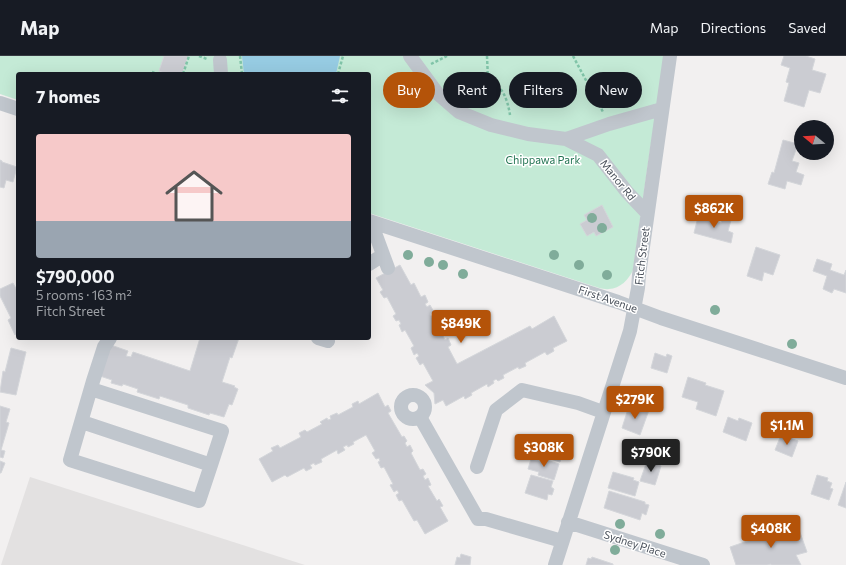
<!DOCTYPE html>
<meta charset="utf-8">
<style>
body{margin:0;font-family:Commissioner,sans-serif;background:#20242c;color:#f1f3f6;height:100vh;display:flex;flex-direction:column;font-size:15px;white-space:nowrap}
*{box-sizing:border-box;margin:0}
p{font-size:13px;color:#9ea1a6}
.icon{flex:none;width:22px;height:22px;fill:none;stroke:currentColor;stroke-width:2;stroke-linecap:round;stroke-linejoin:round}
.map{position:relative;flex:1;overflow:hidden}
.sheet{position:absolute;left:16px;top:16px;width:355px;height:268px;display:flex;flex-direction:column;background:#171b24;border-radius:4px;box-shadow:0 4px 16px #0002}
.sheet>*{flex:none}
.banner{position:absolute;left:383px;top:16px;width:380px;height:36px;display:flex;gap:8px}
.needle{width:26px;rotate:288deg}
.tools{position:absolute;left:794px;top:64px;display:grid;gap:8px}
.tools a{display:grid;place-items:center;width:40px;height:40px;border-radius:50%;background:#171b24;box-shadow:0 4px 16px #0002;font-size:20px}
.price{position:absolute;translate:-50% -34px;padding:0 9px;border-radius:4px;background:#b45309;color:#fff;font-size:13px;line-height:26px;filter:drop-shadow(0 1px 2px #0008)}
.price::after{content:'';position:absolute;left:50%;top:24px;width:12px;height:9px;margin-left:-6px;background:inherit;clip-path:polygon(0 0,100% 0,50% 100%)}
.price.current{background:#222;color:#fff}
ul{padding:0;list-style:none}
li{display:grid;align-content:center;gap:8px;height:212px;padding:0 20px}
li span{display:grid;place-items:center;height:124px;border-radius:4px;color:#555}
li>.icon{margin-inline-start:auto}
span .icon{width:72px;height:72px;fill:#fffc;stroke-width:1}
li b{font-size:17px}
h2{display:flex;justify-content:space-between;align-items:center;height:48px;padding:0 20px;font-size:17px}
.pill{padding:0 14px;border-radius:18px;background:#171b24;box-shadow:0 4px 16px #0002;font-size:14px;line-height:36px}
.pill.current{background:#b45309;color:#fff}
header{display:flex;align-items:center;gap:24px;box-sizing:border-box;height:56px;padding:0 20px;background:#171b24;border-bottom:1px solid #363941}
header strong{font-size:19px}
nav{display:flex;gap:22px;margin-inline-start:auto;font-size:14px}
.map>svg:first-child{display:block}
</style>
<header>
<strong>Map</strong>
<nav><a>Map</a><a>Directions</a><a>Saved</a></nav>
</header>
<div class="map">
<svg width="846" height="509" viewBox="0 0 846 509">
<rect width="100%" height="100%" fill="#f2f0f0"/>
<!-- education -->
<path fill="#e3e1e1" d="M30,421L305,509H306H1Z"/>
<!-- green -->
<path fill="#c4ead6" d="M0,0H665L649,100L633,214C629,223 620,233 609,233C604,234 597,231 593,230L369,157V18H18V44L0,38Z"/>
<!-- water -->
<path fill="#96cbe2" d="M242,0H340L336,18H244Z"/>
<!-- building -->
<path fill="#cbccd2" stroke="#d4d6da" d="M164,0H188L182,18H167L159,15Z
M784,0H806L815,3L812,14L826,18L820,37L809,34L804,51L784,45L789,27L786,26L790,12L781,9Z
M783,84L798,88L792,105L799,107L796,116L804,119L801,129L787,125L785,133L768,128L772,116L774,117Z
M0,104L2,105V106L17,111L13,126L6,124L4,132L0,131Z
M602,149L613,171L596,180L594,176L587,180L580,168L587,164L584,159Z
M698,161L721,167L723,161L731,164L728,175L733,177L731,187L694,177Z
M756,191L780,199L773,219L764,216L762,225L747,220Z
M817,203L832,208L830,214L844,219L846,214V237L834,233L832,237L823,233L827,220L813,215Z
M400,209L411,229L414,227L421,241L425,239L428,246L425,248L427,251L430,249L434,256L430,258L439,274L442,273L446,279L443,280L445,284L448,282L451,289L448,291L457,308L530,270L532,273L554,260L567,285L553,292L554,295L547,299L545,296L525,307L526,310L519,313L518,311L503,319L504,322L498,325L496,323L493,325L494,327L488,331L487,328L471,337L472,339L465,343L464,340L446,350L443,344L435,348L434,337L425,329L433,325L423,307L420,309L416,302L419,300L417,297L414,299L411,292L414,290L405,274L402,276L399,269L401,268L399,264L396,265L393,260L396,258L387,241L384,242L380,236L383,234L376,222Z
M13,227L18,236V277L15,279L8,264L11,262L0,240V233Z
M200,282H239L232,302L230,301L222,326L235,330L234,331L238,333L232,349L229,348L224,361L210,357L209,359L188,352V349L160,340L159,343L137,336L138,333L123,328L122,330L111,327L112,324L97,319L108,288L128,295L126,300L131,301L133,296L190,315Z
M11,292L26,296L16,339L0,336L3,315L5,316Z
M655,297L666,301L667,298L672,300L667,317L651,312Z
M688,321L706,327L705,329L724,335L716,360L696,353L698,346L682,341Z
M378,337L385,351L388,349L391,355L388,357L402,381L404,380L407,385L405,387L407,391L410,389L413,395L411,397L420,414L423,413L426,418L423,420L425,424L428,422L431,429L428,430L437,445L439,443L443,450L440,451L448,465L425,478L417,464L414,465L402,444L399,445L396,439L399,437L397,434L394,436L390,429L393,428L384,411L381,412L378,406L380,405L379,402L376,403L372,397L375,395L366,379L353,386L354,388L348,391L347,389L343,391L345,394L338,398L337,394L321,403L322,406L315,409L314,407L310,409L312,412L306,415L304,412L287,421L285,419L272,426L259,403L273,395L271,392L278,389L280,392L301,381L299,377L305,374L307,376L322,368L320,366L327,362L328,364L331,363L330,360L337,357L338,359L353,351L352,348L358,345L359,348Z
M0,350L10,353L6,366L9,367L1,394L5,395L3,402L0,401Z
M640,351L649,354L640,379L622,372L628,353L638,356Z
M728,361L738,365L739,362L752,367L746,385L723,376Z
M781,379L798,385L792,401L775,394Z
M542,386L564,393L560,406L545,401L546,398L535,394L537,387L541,389Z
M531,403L543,406V403L559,408L554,424L538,419L539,416L528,413Z
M0,405L5,407L1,417H0Z
M647,405L661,410L655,429L640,425Z
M613,416L634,422L633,424L639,426L635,440L608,432Z
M531,419L553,425L551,431L554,433L552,439L548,438L547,444L525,437Z
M817,419L828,422L827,425L832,427L830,432L833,433L829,444L811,438Z
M846,426V452L838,449Z
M609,435L645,446V448L649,449L646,459L642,457L640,464L604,452Z
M797,468L807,496L796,499L801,509H771V508L767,509H736L730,491Z
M461,498L471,501L470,509H455L457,501L460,502Z
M592,501L613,508V509H586L588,502L591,503Z"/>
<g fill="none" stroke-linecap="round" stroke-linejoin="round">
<!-- path -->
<path stroke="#80c4a8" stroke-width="2.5" stroke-dasharray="3 2" stroke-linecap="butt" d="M199,0L207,3
M240,0L242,18
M487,0L488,24
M573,0L603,56
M431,8L447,0
M152,16L157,18
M183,18L189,0
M338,18L343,0
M397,28L409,20
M457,37C486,13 505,25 510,59"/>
<!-- minor -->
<path stroke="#c0c6cd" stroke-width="14" d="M410,0L437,37L459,56L491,69L528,78L566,83L609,68L662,53
M220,4L221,18
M0,47L18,53
M566,83L598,99L627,136L647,157
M369,165L618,246L661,262L846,322
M371,166L388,212
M369,208L383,199
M318,282L328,285
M91,333L222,375L211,409
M401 351a12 12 0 1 1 24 0a12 12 0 1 1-24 0Z
M420,361L478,463H486L562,485
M82,366L211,409L199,445L70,404L93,325L104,291L110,282
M477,411L496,354L522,334L578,347L603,356
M568,466L703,509
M555,509L630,275L638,232L639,219L670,0"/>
</g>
<!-- trees -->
<g fill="#80ac9a">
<circle cx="592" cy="162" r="5"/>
<circle cx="602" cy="172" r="5"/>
<circle cx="408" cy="199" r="5"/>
<circle cx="554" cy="199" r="5"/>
<circle cx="429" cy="206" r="5"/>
<circle cx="443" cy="209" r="5"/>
<circle cx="579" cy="209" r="5"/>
<circle cx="463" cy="218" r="5"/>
<circle cx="607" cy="219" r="5"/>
<circle cx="715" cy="254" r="5"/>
<circle cx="792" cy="288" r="5"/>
<circle cx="620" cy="468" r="5"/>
<circle cx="660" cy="478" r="5"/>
<circle cx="615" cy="494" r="5"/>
</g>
<g text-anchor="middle" stroke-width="3" stroke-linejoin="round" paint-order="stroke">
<!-- park labels -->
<g font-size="11" fill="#237453" stroke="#fff">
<text x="543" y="108">Chippawa Park</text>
</g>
<!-- street labels -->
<g font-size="11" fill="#4a515b" stroke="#fff">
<text transform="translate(618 124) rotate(51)" y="4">Manor Rd</text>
<text transform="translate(642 200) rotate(-83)" y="4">Fitch Street</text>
<text transform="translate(608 243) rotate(19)" y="4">First Avenue</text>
<text transform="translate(635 488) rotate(18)" y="4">Sydney Place</text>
</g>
</g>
</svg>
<div class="tools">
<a><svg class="needle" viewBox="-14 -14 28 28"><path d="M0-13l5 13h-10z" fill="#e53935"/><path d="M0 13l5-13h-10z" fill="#9ea1a6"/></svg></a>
</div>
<b class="price" style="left:714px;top:173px">$862K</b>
<b class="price" style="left:461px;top:288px">$849K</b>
<b class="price" style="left:635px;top:364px">$279K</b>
<b class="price" style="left:787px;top:390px">$1.1M</b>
<b class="price" style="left:544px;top:412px">$308K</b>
<b class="price current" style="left:651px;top:417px">$790K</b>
<b class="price" style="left:771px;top:493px">$408K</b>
<div class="banner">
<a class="pill current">Buy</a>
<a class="pill">Rent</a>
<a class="pill">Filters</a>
<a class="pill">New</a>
</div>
<section class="sheet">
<h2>7 homes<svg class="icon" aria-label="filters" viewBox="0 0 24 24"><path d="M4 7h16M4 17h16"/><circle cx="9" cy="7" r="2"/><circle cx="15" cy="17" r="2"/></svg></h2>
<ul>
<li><span style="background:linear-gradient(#f6c9c9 70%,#9aa5b1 0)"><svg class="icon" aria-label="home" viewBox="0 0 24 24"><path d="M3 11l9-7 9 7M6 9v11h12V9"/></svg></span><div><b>$790,000</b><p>5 rooms · 163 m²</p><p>Fitch Street</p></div></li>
</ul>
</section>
</div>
